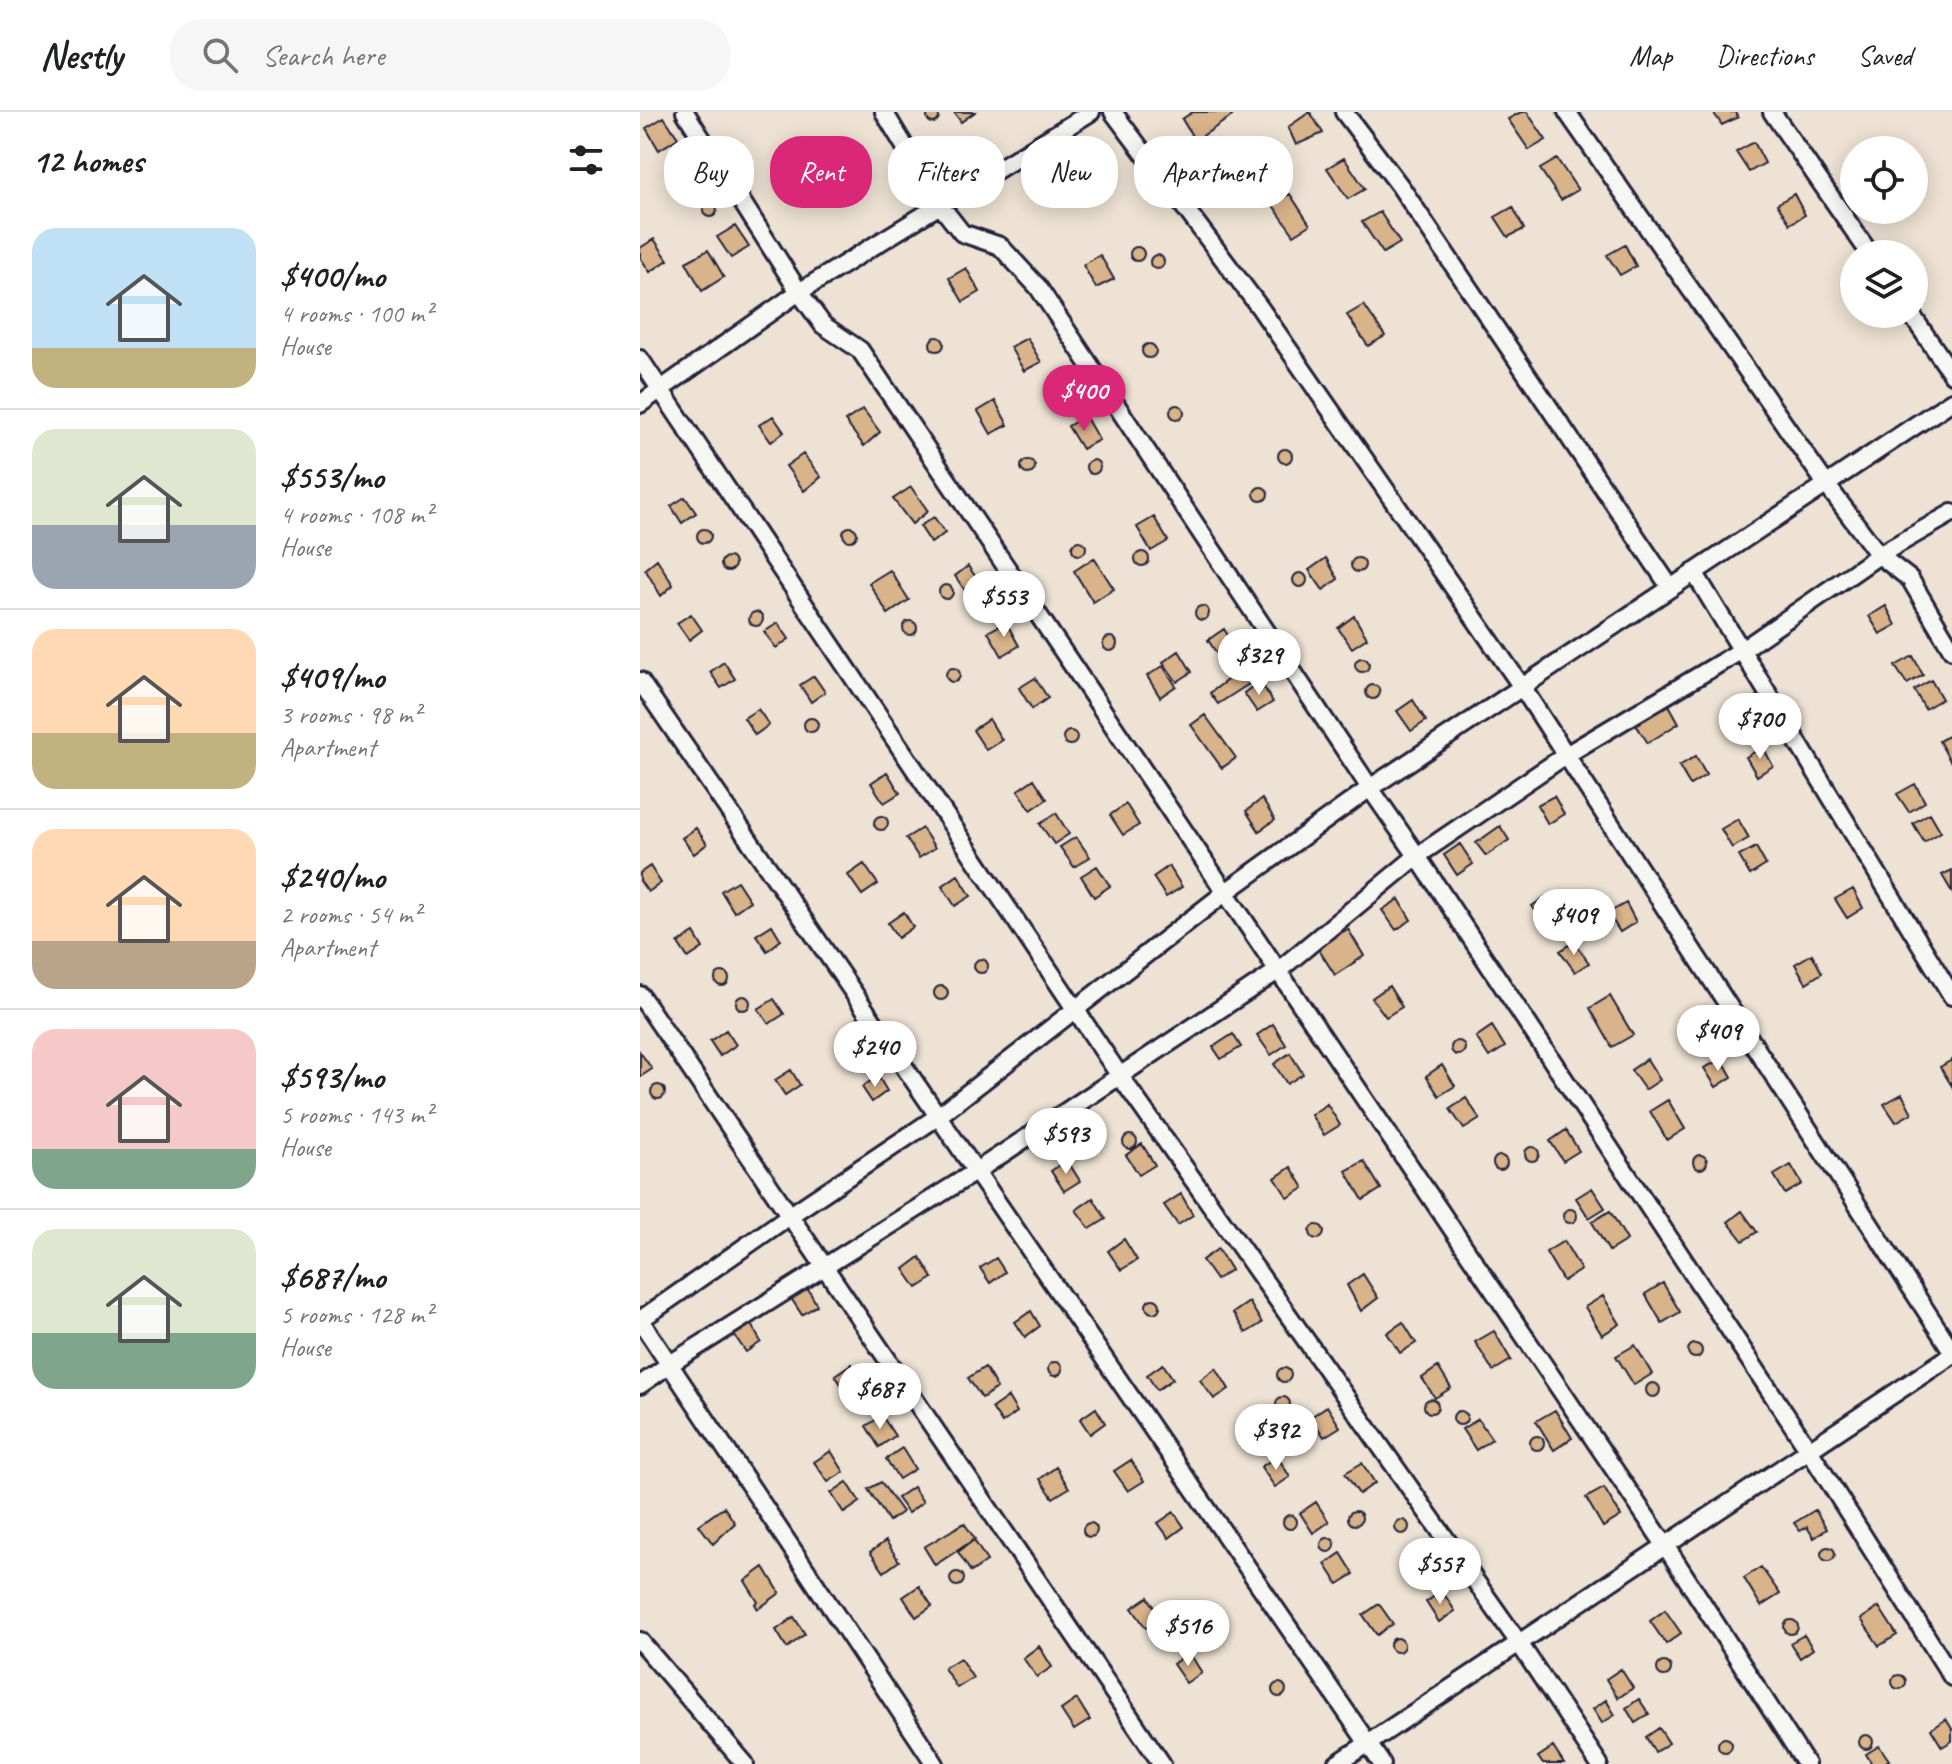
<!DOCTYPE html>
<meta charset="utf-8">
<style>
body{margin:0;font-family:Caveat,sans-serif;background:#f6f6f6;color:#202124;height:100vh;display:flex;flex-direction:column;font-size:30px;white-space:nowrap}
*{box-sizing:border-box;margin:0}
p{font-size:26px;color:#757577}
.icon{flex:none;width:44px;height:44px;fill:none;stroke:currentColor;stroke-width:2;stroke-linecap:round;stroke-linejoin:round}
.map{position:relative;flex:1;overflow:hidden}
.sheet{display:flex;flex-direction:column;background:#fff;width:640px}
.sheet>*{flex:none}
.guide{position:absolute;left:24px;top:24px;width:760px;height:72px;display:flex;gap:16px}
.fabs{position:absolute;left:1200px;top:24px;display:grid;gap:16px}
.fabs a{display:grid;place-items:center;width:88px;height:88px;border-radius:50%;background:#fff;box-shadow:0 4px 20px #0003;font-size:40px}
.price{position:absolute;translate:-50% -68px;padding:0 18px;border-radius:28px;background:#fff;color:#222;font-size:26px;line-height:52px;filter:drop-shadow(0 2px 4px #0008)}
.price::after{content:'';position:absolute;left:50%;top:48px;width:24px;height:18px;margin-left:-12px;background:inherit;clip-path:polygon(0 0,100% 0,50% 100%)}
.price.current{background:#db2777;color:#fff}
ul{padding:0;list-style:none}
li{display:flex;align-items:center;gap:24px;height:200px;padding:0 32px}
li+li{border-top:2px solid #e0e0e0}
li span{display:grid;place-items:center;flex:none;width:224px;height:160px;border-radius:24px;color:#555}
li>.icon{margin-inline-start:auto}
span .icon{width:96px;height:96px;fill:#fffc;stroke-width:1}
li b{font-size:34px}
h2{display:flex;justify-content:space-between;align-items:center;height:96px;padding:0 32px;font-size:34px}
.tag{padding:0 28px;border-radius:32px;background:#fff;box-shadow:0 4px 20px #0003;font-size:28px;line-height:72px}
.tag.current{background:#db2777;color:#fff}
header{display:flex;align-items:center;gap:48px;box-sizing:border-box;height:112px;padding:0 40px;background:#fff;border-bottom:2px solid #e0e0e0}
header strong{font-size:38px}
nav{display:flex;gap:44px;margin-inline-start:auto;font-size:28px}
.search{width:560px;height:72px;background:#f6f6f6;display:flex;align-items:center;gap:20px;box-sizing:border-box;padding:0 28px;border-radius:32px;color:#757577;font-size:30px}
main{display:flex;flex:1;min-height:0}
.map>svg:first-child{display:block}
</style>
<header>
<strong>Nestly</strong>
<div class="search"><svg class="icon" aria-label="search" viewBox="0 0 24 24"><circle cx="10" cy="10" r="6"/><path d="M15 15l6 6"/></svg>Search here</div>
<nav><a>Map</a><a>Directions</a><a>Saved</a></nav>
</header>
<main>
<section class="sheet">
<h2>12 homes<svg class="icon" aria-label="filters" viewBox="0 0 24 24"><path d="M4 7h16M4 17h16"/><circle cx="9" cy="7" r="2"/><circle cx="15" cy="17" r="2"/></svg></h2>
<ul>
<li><span style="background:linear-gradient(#bfe0f5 75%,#c2b280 0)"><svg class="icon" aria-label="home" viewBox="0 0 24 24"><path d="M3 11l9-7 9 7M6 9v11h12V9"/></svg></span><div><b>$400/mo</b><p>4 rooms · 100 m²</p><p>House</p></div></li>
<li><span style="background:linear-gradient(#dfe7d0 60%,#9aa5b1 0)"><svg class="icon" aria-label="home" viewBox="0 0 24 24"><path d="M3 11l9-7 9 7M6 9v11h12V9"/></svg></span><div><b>$553/mo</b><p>4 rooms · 108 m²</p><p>House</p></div></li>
<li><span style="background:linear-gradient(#ffd9b3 65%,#c2b280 0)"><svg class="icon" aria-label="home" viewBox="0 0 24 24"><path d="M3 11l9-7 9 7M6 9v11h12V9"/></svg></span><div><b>$409/mo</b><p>3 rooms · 98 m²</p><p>Apartment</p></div></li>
<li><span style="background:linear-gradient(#ffd9b3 70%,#b9a48a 0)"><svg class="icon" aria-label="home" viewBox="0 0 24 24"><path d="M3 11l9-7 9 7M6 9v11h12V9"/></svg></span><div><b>$240/mo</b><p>2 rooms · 54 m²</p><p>Apartment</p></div></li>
<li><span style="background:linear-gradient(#f6c9c9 75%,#7fa58c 0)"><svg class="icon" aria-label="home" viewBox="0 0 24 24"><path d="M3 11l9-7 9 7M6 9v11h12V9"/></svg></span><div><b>$593/mo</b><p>5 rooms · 143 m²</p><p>House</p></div></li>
<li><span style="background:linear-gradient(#dfe7d0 65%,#7fa58c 0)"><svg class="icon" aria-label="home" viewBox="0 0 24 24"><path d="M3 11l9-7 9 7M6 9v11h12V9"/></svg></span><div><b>$687/mo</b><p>5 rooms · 128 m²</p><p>House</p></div></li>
</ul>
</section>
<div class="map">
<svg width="1312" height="1652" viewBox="0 0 1312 1652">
<rect width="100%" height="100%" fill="#ede2d3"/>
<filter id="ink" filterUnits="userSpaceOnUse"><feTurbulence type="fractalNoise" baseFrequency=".0125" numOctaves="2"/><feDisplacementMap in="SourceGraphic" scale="16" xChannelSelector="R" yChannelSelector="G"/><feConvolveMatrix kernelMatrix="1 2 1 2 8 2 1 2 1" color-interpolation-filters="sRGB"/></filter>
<g filter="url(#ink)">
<!-- building -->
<path fill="#d9b38a" stroke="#22223b" stroke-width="2" d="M287 5a6 6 0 1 1 12 0a6 6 0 1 1-12 0Z
M314,0H335L321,10Z
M553,0H589L592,4L555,29L542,7Z
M670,0L683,21L656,33L648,15Z
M881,0H887L906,28L889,38L868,7Z
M1073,0H1095L1098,5L1082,13Z
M24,5L38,26L19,38L6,16Z
M1114,30L1125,51L1109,60L1096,40Z
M619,33L631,54L595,78L582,57Z
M704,46L725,77L708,87L687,56Z
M917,47L938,78L921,88L900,57Z
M55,58L69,79L50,91L37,69Z
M650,82L670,113L654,123L632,92Z
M1154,82L1165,103L1150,112L1137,92Z
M63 98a7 7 0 1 1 14 0a7 7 0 1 1-14 0Z
M873,95L884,117L868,125L855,105Z
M740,100L760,131L743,141L722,110Z
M95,114L109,135L91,146L77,125Z
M14,127L28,148L10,160L0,145V136Z
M985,133L996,154L980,163L967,143Z
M490 142a7 7 0 1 1 14 0a7 7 0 1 1-14 0Z
M68,138L84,165L62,179L46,150Z
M460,143L474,167L456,176L443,153Z
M510 150a7 7 0 1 1 14 0a7 7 0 1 1-14 0Z
M326,156L340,180L323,190L309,166Z
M724,193L745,224L728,234L707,203Z
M290 232a7 7 0 1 1 14 0a7 7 0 1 1-14 0Z
M387,226L401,250L384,259L370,235Z
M502 239a7 7 0 1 1 14 0a7 7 0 1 1-14 0Z
M355,289L368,313L351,322L338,299Z
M530 300a7 7 0 1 1 14 0a7 7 0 1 1-14 0Z
M223,297L240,320L224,334L205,309Z
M133,304L144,320L131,330L119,313Z
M445,304L459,328L442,337L428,314Z
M638 344a7 7 0 1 1 14 0a7 7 0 1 1-14 0Z
M163,342L181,365L164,379L146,354Z
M446 355a7 7 0 1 1 14 0a7 7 0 1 1-14 0Z
M381 355a7 7 0 1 1 14 0a7 7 0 1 1-14 0Z
M271,375L288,399L272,412L253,387Z
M614 382a7 7 0 1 1 14 0a7 7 0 1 1-14 0Z
M45,385L56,401L42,411L31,394Z
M294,405L305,421L291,431L280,414Z
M514,405L528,429L511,439L497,415Z
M203 422a7 7 0 1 1 14 0a7 7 0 1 1-14 0Z
M57 424a7 7 0 1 1 14 0a7 7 0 1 1-14 0Z
M432 436a7 7 0 1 1 14 0a7 7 0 1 1-14 0Z
M495 447a7 7 0 1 1 14 0a7 7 0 1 1-14 0Z
M81 452a7 7 0 1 1 14 0a7 7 0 1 1-14 0Z
M454,446L474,477L453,490L434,459Z
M686,446L698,467L683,478L669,458Z
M711 453a7 7 0 1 1 14 0a7 7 0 1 1-14 0Z
M17,447L33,473L21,484L5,457Z
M328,454L340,471L326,480L315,464Z
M250,458L269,488L248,502L229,471Z
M653 468a7 7 0 1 1 14 0a7 7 0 1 1-14 0Z
M299 480a7 7 0 1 1 14 0a7 7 0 1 1-14 0Z
M1246,494L1256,513L1240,522L1229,504Z
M555 501a7 7 0 1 1 14 0a7 7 0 1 1-14 0Z
M109 507a7 7 0 1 1 14 0a7 7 0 1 1-14 0Z
M51,502L62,518L49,528L37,511Z
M714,504L727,526L712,536L698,516Z
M263 516a7 7 0 1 1 14 0a7 7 0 1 1-14 0Z
M366,510L379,534L362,544L348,520Z
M138,511L149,527L136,536L124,520Z
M584,517L597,538L581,548L568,528Z
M463 532a7 7 0 1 1 14 0a7 7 0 1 1-14 0Z
M539,539L552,560L537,570L523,550Z
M1273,544L1283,563L1267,572L1255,554Z
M715 553a7 7 0 1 1 14 0a7 7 0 1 1-14 0Z
M84,550L95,567L81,576L70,560Z
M523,554L536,574L520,585L507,564Z
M603,556L612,570L578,592L570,581Z
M306 563a7 7 0 1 1 14 0a7 7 0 1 1-14 0Z
M174,564L185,580L171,590L160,573Z
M395,566L408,586L392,597L379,576Z
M1291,568L1302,587L1285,597L1274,578Z
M620,569L633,590L617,600L604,581Z
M726 580a7 7 0 1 1 14 0a7 7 0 1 1-14 0Z
M773,588L786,609L771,619L757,599Z
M1029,593L1039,611L1008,631L996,613Z
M118,597L129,613L115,623L104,606Z
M565,603L596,646L582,656L551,613Z
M164 613a7 7 0 1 1 14 0a7 7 0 1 1-14 0Z
M349,607L362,628L346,638L333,618Z
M423 626a7 7 0 1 1 14 0a7 7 0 1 1-14 0Z
M1312,622V648L1310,649L1299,629Z
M1123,635L1133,654L1117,664L1106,645Z
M1056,644L1066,663L1050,673L1039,654Z
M247,660L260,681L244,691L231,671Z
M394,667L407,687L391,698L378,678Z
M1275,672L1285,690L1269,700L1257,682Z
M914,684L924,702L908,712L897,693Z
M622,687L635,708L619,719L606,699Z
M486,692L499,713L483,723L470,703Z
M416,701L429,722L414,732L400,712Z
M1290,701L1301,720L1284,730L1273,711Z
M234 711a7 7 0 1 1 14 0a7 7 0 1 1-14 0Z
M1098,707L1109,726L1092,736L1081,717Z
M860,714L869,728L846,744L836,731Z
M56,716L67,732L54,742L42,726Z
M282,716L295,736L279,746L266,726Z
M436,725L450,745L434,755L420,735Z
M820,732L833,752L817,763L804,743Z
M1116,735L1126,753L1110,763L1099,744Z
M224,752L238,772L222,783L208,763Z
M10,754L21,771L8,780L0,769V761Z
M457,754L470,774L454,785L441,764Z
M529,754L542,775L526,785L513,765Z
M1312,758V780L1302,763Z
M318,763L331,784L315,794L302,774Z
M97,769L110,789L94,800L81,779Z
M1213,777L1223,796L1207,806L1195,787Z
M905,785L920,806L906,815L892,794Z
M759,787L771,808L756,818L742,798Z
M986,791L996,810L980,820L968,801Z
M264,800L273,815L258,826L248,811Z
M132,813L141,828L127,839L116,823Z
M708,817L724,844L695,863L677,835Z
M54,821L63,836L48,846L38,831Z
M934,830L949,851L935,860L920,839Z
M1172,842L1182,861L1166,871L1155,852Z
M334 854a7 7 0 1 1 14 0a7 7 0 1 1-14 0Z
M75 867a7 7 0 1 1 14 0a7 7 0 1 1-14 0Z
M749,874L762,895L746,905L732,886Z
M294 881a7 7 0 1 1 14 0a7 7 0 1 1-14 0Z
M970,884L993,923L972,935L950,896Z
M96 891a7 7 0 1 1 14 0a7 7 0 1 1-14 0Z
M134,887L144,902L129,912L118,897Z
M633,912L646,933L631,943L617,923Z
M852,914L865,935L849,945L836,925Z
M86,918L96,933L80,944L70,929Z
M593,922L601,935L581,947L573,935Z
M811 936a7 7 0 1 1 14 0a7 7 0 1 1-14 0Z
M0,940L12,957L0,965Z
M650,941L663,962L647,972L634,952Z
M1007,947L1020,968L1005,978L991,958Z
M1082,947L1092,965L1076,975L1064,956Z
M1312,948V974L1300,955Z
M802,953L815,974L799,984L786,964Z
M151,958L160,973L145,983L135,968Z
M238,964L247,979L232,990L222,975Z
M11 980a7 7 0 1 1 14 0a7 7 0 1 1-14 0Z
M1262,982L1272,1001L1256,1010L1244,992Z
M826,986L840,1007L824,1017L810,997Z
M1028,988L1045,1017L1027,1028L1010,999Z
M687,992L700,1013L684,1023L671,1003Z
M926,1018L939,1039L923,1049L910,1029Z
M483 1030a7 7 0 1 1 14 0a7 7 0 1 1-14 0Z
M502,1032L515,1053L499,1063L486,1043Z
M885 1042a7 7 0 1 1 14 0a7 7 0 1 1-14 0Z
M1053 1050a7 7 0 1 1 14 0a7 7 0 1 1-14 0Z
M853 1051a7 7 0 1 1 14 0a7 7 0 1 1-14 0Z
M427,1048L440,1069L424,1079L411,1059Z
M724,1049L741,1077L723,1088L706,1059Z
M1151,1053L1162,1072L1145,1082L1134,1063Z
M651,1055L664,1076L648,1086L635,1066Z
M952,1076L965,1096L949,1106L936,1086Z
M541,1082L553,1103L538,1113L524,1093Z
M453,1086L466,1107L450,1117L436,1098Z
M923 1104a7 7 0 1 1 14 0a7 7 0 1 1-14 0Z
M970,1099L987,1128L969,1139L952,1110Z
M1102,1099L1117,1120L1103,1129L1088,1110Z
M670 1120a7 7 0 1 1 14 0a7 7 0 1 1-14 0Z
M484,1127L497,1148L481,1158L468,1139Z
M924,1129L941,1158L923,1169L906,1140Z
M578,1137L591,1158L576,1168L562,1148Z
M280,1145L293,1166L277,1176L264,1157Z
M356,1146L365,1160L350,1171L340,1156Z
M723,1162L738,1186L721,1199L707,1173Z
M1023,1171L1040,1200L1022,1211L1005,1182Z
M165,1172L177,1193L162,1203L149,1183Z
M963,1184L980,1212L962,1223L945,1195Z
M506 1194a7 7 0 1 1 14 0a7 7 0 1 1-14 0Z
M609,1190L622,1211L606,1221L593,1201Z
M391,1199L400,1214L385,1225L375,1210Z
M109,1209L121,1230L106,1240L92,1220Z
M763,1210L776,1231L760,1241L747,1221Z
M854,1219L871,1248L853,1259L835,1230Z
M1048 1239a7 7 0 1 1 14 0a7 7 0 1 1-14 0Z
M995,1233L1012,1262L994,1273L976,1244Z
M408 1257a7 7 0 1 1 14 0a7 7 0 1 1-14 0Z
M211,1252L224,1273L208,1283L195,1263Z
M523,1252L533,1267L517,1278L507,1263Z
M345,1255L357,1276L342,1286L328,1266Z
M798,1255L811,1276L795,1286L782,1266Z
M576,1256L589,1277L574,1287L560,1268Z
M637 1263a7 7 0 1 1 14 0a7 7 0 1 1-14 0Z
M1006 1278a7 7 0 1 1 14 0a7 7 0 1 1-14 0Z
M368,1285L377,1300L362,1311L352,1296Z
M636 1292a7 7 0 1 1 14 0a7 7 0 1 1-14 0Z
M784 1294a7 7 0 1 1 14 0a7 7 0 1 1-14 0Z
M687,1294L700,1315L684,1325L671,1305Z
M456,1296L465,1311L450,1322L440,1307Z
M915,1298L932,1326L914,1338L896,1309Z
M813 1306a7 7 0 1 1 14 0a7 7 0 1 1-14 0Z
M242,1304L255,1324L239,1335L226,1314Z
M838,1307L852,1327L836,1338L822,1317Z
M890 1331a7 7 0 1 1 14 0a7 7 0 1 1-14 0Z
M262,1336L275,1357L259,1367L246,1347Z
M191,1339L204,1360L188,1370L174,1350Z
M637,1344L650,1365L635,1375L621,1355Z
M491,1348L504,1369L488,1379L474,1359Z
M722,1351L735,1371L719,1382L705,1361Z
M416,1355L429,1376L413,1386L400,1367Z
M207,1370L220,1390L204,1401L191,1381Z
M241,1370L262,1400L249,1409L228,1377Z
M273,1375L283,1390L268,1401L257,1386Z
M964,1376L981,1404L963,1415L946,1386Z
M676,1390L689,1410L673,1421L660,1401Z
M84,1395L95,1411L73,1432L59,1413Z
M1175,1398L1187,1417L1174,1426L1167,1415L1160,1419L1154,1411Z
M708 1406a7 7 0 1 1 14 0a7 7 0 1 1-14 0Z
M534,1400L544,1415L529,1426L518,1411Z
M643 1410a7 7 0 1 1 14 0a7 7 0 1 1-14 0Z
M755 1415a7 7 0 1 1 14 0a7 7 0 1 1-14 0Z
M324,1411L335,1427L295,1453L284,1435Z
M443 1418a7 7 0 1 1 14 0a7 7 0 1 1-14 0Z
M681 1433a7 7 0 1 1 14 0a7 7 0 1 1-14 0Z
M334,1428L347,1449L331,1460L318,1440Z
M246,1429L259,1449L244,1460L230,1440Z
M1181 1442a7 7 0 1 1 14 0a7 7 0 1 1-14 0Z
M701,1441L714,1462L698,1472L685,1452Z
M773 1448a7 7 0 1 1 14 0a7 7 0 1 1-14 0Z
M124,1455L140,1481L118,1497L115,1492L118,1490L105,1469Z
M1121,1455L1140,1482L1121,1494L1104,1466Z
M310 1467a7 7 0 1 1 14 0a7 7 0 1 1-14 0Z
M279,1474L292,1494L276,1505L263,1485Z
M802,1479L815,1499L799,1510L786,1490Z
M508,1485L521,1506L506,1516L492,1496Z
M739,1492L753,1512L737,1523L723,1503Z
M1239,1495L1257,1523L1239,1534L1221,1507Z
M1025,1498L1041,1521L1026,1532L1010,1509Z
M154,1505L165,1522L147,1536L136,1518Z
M1144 1515a7 7 0 1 1 14 0a7 7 0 1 1-14 0Z
M1164,1523L1173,1537L1160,1546L1150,1531Z
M750 1533a7 7 0 1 1 14 0a7 7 0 1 1-14 0Z
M399,1534L412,1555L397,1565L383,1546Z
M549,1540L562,1561L546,1571L533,1552Z
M320,1546L333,1566L317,1576L304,1556Z
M1017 1557a7 7 0 1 1 14 0a7 7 0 1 1-14 0Z
M981,1557L993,1576L978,1586L966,1567Z
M1252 1570a7 7 0 1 1 14 0a7 7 0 1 1-14 0Z
M632 1578a7 7 0 1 1 14 0a7 7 0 1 1-14 0Z
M437,1587L450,1608L434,1618L421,1598Z
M999,1587L1009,1602L995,1611L986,1596Z
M966,1588L975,1603L962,1611L953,1597Z
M1306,1607L1312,1617V1629L1302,1635L1291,1617Z
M1019,1616L1029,1631L1015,1640L1006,1625Z
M1219 1630a7 7 0 1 1 14 0a7 7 0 1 1-14 0Z
M1078 1633a7 7 0 1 1 14 0a7 7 0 1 1-14 0Z
M1239,1634L1249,1648L1243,1652H1232L1226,1642Z
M913,1635L924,1652H903L898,1645Z"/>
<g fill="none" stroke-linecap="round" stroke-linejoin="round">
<!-- street casing -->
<g stroke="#22223b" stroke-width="22">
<path id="street" d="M45,0L159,180L183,213L220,238L1025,1433L1166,1652
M244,0L300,93L322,121L360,134L398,175L730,676L777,744L1169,1338L1312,1565
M473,0L620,196L882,575L1312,1239
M704,0L760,74L1030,475
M927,0L1186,372L1239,443L1270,467L1312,538
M1132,0L1230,142
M1271,202L1312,262
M0,247L480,964L879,1531L959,1652
M0,292L159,180L451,0
M1054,460L1312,884
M0,569L742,1652
M0,883L522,1652
M0,1273L30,1252L335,1060L639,858L777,744L926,643L1102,538L1239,443L1312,401
M0,1529L105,1652
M295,1652L0,1208L149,1104L297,1005L586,780L730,676L1312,289
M697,1652L1312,1243"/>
</g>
<!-- street -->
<use href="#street" stroke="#f6f6f2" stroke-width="16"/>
</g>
</g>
</svg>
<div class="fabs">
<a><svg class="icon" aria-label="locate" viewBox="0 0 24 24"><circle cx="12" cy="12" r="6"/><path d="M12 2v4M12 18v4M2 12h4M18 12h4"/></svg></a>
<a><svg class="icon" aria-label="layers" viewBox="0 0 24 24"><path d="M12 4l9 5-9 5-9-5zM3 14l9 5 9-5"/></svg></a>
</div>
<b class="price current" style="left:444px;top:321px">$400</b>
<b class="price" style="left:364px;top:527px">$553</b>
<b class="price" style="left:619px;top:585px">$329</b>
<b class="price" style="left:1120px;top:649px">$700</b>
<b class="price" style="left:934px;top:845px">$409</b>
<b class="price" style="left:1078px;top:961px">$409</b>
<b class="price" style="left:235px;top:977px">$240</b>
<b class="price" style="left:426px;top:1064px">$593</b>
<b class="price" style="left:240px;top:1319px">$687</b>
<b class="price" style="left:636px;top:1360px">$392</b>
<b class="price" style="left:800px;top:1494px">$557</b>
<b class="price" style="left:548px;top:1556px">$516</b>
<div class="guide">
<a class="tag">Buy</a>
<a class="tag current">Rent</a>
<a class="tag">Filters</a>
<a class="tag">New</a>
<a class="tag">Apartment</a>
</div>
</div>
</main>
